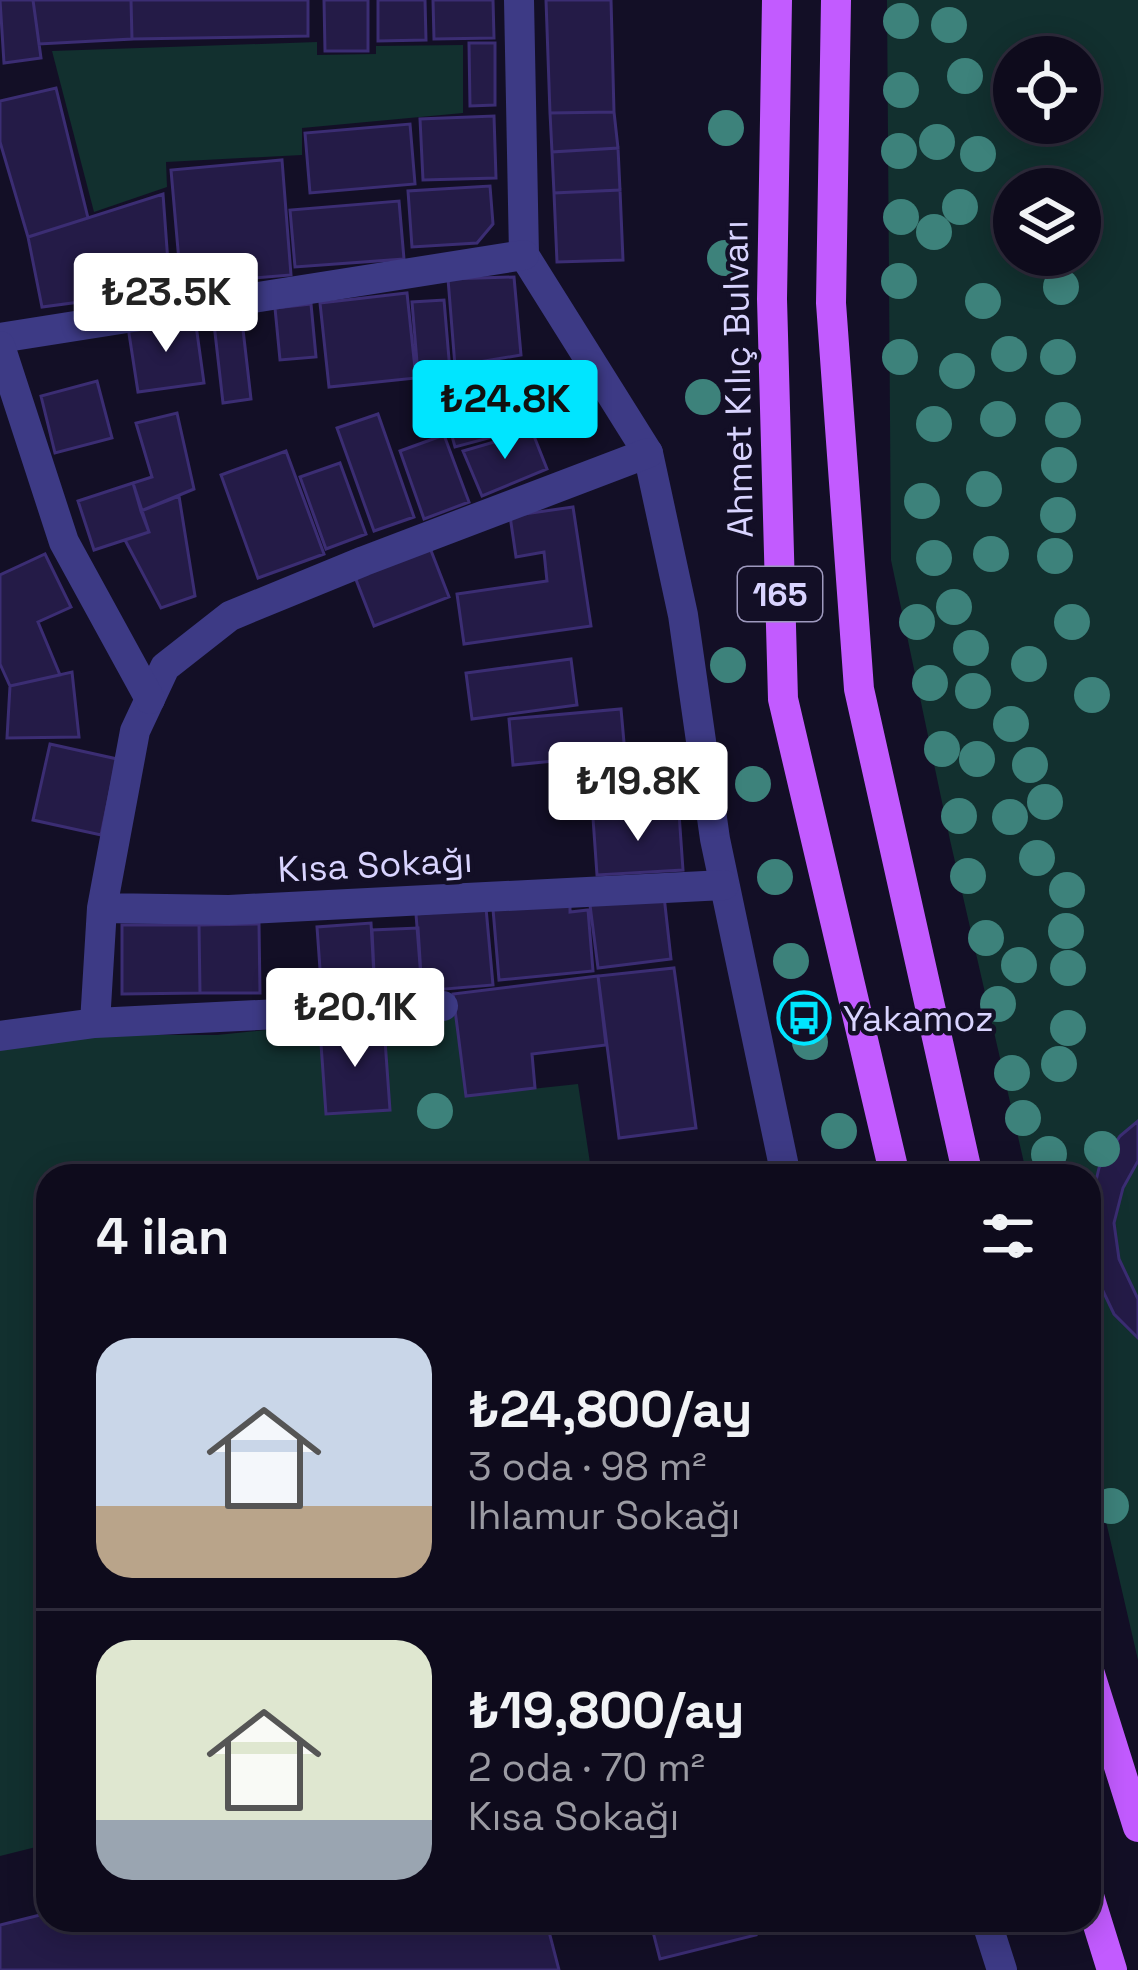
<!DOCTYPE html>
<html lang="tr">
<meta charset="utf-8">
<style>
body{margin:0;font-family:"Space Grotesk",sans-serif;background:#1c1929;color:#f1f3f6;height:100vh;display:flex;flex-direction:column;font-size:45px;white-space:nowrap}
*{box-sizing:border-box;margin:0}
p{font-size:39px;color:#9b9ba3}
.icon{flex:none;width:66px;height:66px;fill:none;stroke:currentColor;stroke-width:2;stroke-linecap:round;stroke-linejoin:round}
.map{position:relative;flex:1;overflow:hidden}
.sheet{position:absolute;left:36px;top:1164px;width:1065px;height:768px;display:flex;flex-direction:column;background:#0e0b1c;border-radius:36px;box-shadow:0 6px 30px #0003,0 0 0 3px #2e2b3b}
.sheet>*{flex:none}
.tools{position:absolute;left:993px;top:36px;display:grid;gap:24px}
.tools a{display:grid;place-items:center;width:108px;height:108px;border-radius:50%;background:#0e0b1c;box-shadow:0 6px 30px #0003,0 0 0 3px #2e2b3b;font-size:60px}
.price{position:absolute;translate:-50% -102px;padding:0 27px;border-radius:12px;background:#fff;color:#222;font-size:39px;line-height:78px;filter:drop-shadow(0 3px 6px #0008)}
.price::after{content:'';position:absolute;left:50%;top:72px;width:36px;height:27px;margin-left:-18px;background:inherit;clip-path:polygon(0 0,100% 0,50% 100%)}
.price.selected{background:#00e5ff;color:#111}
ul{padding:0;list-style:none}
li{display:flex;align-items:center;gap:36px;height:300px;padding:0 60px}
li+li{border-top:3px solid #2e2b3b}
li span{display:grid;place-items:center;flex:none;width:336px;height:240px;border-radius:36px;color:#555}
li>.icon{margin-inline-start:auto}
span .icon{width:144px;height:144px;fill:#fffc;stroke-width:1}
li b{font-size:51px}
h2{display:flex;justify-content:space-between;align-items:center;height:144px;padding:0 60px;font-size:51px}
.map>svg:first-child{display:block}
</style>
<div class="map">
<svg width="1138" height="1970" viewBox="0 0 1138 1970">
<rect width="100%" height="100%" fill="#130f26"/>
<!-- green -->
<path fill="#12302f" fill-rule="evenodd" d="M887,0H1138V1660L1089,1448V1176H1027L950,840L891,560ZM1014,57H1080V123H1014ZM1014,189H1080V255H1014Z
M317,42V55L376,54V46L463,45V113L302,128V155L166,162L167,187L94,212L52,51Z
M456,1015L467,1096L578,1084L592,1176H48V1844L0,1856V1049L98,1035H217L313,1025L320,1030L326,1113L386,1021Z"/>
<!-- building -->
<path fill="#241b47" stroke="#3b2d73" stroke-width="3" d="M0,0H33L41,58L4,63Z
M33,0H131L132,39L39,44Z
M131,0H308V36L132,39Z
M324,0H368V51H325Z
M378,0H425L426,40L378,41Z
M433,0H493L494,38L434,39Z
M546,0H611L614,112L550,113Z
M469,43H495V105L470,106Z
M56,88L88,218L28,237L0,142V101Z
M614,112L618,148L552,152L550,113Z
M494,116L496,178L423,180L420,119Z
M410,124L415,184L310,193L305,133Z
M618,148L620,190L554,193L552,152Z
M282,160L291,275L181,284L171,170Z
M490,186L493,224L477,243L412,247L408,191Z
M620,190L623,260L557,262L554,193Z
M163,194L170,290L42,307L28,237Z
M399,201L404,259L295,267L290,210Z
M514,277L521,355L455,366L448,279Z
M407,293L416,378L329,387L320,303Z
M444,300L450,371L418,374L412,302Z
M311,304L316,357L280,360L275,308Z
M241,312L251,399L223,403L213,315Z
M195,318L204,383L138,392L128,327Z
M97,381L112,438L55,453L41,396Z
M522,386L533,426L455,447L444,407Z
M177,413L194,489L141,511L133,483L152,477L136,423Z
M378,414L414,517L374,531L337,428Z
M532,431L547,469L482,496L463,451Z
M444,435L469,502L424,519L400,451Z
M286,451L324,554L258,578L221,475Z
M340,463L366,534L326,549L300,477Z
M133,483L149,532L94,550L78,501Z
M179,496L195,596L161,608L125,540L149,532L141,511Z
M573,507L591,626L464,644L457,594L547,581L544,552L516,557L510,516Z
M430,548L449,597L374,626L355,577Z
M45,554L71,607L38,622L60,675L10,686L0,664V575Z
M571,659L577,705L472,719L466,673Z
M72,672L79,737L7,738L10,686Z
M621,709L625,754L513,765L509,719Z
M50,744L117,759L101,835L33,820Z
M630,761L634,808L594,810L591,764Z
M679,813L683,870L597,875L593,818Z
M664,896L671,959L598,968L590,905Z
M570,902V912L588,910L593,971L499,980L493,909Z
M486,908L493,985L422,991L416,914Z
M371,923L375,994L322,997L317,927Z
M259,924L260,993H200L199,925Z
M122,925H199L200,993L122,994Z
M418,928L422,991L375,994L372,930Z
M674,968L696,1128L619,1138L598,976Z
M598,976L606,1045L532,1054L535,1088L466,1096L453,994Z
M384,1026L390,1110L326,1114L320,1030Z
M1138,1121V1161L1123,1188L1114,1223L1119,1259L1138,1299V1338L1114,1314L1092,1268L1089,1243V1210L1099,1168L1120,1136Z
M48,1763V1805L45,1806L36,1766Z
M48,1913V1920H546L559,1970H0V1925Z
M48,1913V1920H546L559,1970H0V1925Z
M650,1920H753L756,1935L660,1959Z"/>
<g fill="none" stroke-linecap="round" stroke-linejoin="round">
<!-- pedestrian -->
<path stroke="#3d3a85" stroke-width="30" d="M519,0L524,255L648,453L683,615L715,839L786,1176
M986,1920L1002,1970"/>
<!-- minor -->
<path stroke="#3d3a85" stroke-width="30" d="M0,338L524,255
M102,908L229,910L724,885
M95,1023L102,908L135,731L165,667L230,616L364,561L648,453
M0,1036L95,1023L443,1006"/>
<!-- tertiary -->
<path stroke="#3d3a85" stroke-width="30" d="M0,346L64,542L150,699"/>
<!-- primary -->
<path stroke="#c25bff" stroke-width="30" d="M777,0L772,299L783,699L895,1176
M836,0L831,303L859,689L968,1176
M1089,1671L1138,1827
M1089,1896L1112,1970"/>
</g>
<!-- trees -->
<g fill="#3d827b">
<circle cx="901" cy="21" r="18"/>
<circle cx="949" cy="25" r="18"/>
<circle cx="965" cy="76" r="18"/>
<circle cx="901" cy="90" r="18"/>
<circle cx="726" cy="128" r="18"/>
<circle cx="937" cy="142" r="18"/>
<circle cx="899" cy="151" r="18"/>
<circle cx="978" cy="154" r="18"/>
<circle cx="960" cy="207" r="18"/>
<circle cx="901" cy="217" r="18"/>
<circle cx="934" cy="232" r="18"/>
<circle cx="725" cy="258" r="18"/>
<circle cx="899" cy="281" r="18"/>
<circle cx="1061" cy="287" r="18"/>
<circle cx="983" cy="301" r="18"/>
<circle cx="1009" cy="354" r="18"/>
<circle cx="900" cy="357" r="18"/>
<circle cx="1058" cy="357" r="18"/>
<circle cx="957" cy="371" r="18"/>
<circle cx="703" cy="397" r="18"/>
<circle cx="998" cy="419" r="18"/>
<circle cx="1063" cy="420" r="18"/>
<circle cx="934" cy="424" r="18"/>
<circle cx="1059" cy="465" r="18"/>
<circle cx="984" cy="489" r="18"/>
<circle cx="922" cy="501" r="18"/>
<circle cx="1058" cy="515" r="18"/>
<circle cx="991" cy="554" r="18"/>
<circle cx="1055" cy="556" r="18"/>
<circle cx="934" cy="558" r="18"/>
<circle cx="954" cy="607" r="18"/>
<circle cx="917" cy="622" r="18"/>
<circle cx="1072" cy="622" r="18"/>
<circle cx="971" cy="648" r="18"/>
<circle cx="1029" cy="664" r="18"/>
<circle cx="728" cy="665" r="18"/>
<circle cx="930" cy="683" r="18"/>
<circle cx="973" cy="691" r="18"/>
<circle cx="1092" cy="695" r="18"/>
<circle cx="1011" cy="724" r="18"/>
<circle cx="942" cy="749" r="18"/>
<circle cx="977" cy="759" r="18"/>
<circle cx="1030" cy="765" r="18"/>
<circle cx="753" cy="784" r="18"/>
<circle cx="1045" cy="802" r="18"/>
<circle cx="959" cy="816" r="18"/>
<circle cx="1010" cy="817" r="18"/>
<circle cx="1037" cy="858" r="18"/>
<circle cx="968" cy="876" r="18"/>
<circle cx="775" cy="877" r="18"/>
<circle cx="1067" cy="890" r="18"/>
<circle cx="1066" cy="931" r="18"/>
<circle cx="986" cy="938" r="18"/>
<circle cx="791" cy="961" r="18"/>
<circle cx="1019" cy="965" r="18"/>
<circle cx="1068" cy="968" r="18"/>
<circle cx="998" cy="1004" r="18"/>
<circle cx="1068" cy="1028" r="18"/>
<circle cx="810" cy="1042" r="18"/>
<circle cx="1059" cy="1064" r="18"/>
<circle cx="1012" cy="1073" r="18"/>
<circle cx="435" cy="1111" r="18"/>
<circle cx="1023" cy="1118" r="18"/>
<circle cx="839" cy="1131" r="18"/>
<circle cx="1102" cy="1149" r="18"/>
<circle cx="1049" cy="1154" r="18"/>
<circle cx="1111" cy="1506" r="18"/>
</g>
<!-- icons -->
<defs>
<g id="bus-ring" transform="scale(2.7)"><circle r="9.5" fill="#130f26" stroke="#00e5ff" stroke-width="1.5"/><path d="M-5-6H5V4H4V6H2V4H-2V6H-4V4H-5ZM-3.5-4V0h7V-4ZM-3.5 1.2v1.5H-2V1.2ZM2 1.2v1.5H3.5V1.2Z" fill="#00e5ff"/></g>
</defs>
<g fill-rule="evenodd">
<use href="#bus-ring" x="804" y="1018"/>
</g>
<g text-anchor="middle" stroke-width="9" stroke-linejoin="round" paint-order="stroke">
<!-- shield labels -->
<rect fill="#130f26" stroke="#9e99be" stroke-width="3" x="738" y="567" width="84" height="54" rx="9"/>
<g font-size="33" font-weight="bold" fill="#d9d4ff">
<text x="780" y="606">165</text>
</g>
<!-- street labels -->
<g font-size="36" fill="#d9d4ff" stroke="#130f26">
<text transform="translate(737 379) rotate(-91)" y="13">Ahmet Kılıç Bulvarı</text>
<text transform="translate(375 864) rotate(-3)" y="13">Kısa Sokağı</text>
</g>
<!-- poi labels -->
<g font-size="36" fill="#d9d4ff" stroke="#130f26" text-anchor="start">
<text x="843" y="1031">Yakamoz</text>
</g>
</g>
</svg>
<div class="tools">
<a><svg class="icon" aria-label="locate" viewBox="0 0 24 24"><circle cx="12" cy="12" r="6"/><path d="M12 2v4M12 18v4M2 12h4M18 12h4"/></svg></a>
<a><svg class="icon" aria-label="layers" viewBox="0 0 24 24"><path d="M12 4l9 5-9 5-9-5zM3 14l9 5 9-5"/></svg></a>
</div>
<b class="price" style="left:166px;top:355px">₺23.5K</b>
<b class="price selected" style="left:505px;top:462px">₺24.8K</b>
<b class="price" style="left:638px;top:844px">₺19.8K</b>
<b class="price" style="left:355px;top:1070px">₺20.1K</b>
<section class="sheet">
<h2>4 ilan<svg class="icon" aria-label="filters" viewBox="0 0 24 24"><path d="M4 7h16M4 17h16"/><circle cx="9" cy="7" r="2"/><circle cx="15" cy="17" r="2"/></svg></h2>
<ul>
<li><span style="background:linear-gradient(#c9d6e8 70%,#b9a48a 0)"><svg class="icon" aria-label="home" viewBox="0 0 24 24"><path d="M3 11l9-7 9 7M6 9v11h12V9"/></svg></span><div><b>₺24,800/ay</b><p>3 oda · 98 m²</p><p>Ihlamur Sokağı</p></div></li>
<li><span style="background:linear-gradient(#dfe7d0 75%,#9aa5b1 0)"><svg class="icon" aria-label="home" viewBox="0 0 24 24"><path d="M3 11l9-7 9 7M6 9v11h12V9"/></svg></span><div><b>₺19,800/ay</b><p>2 oda · 70 m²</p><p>Kısa Sokağı</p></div></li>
</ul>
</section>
</div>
